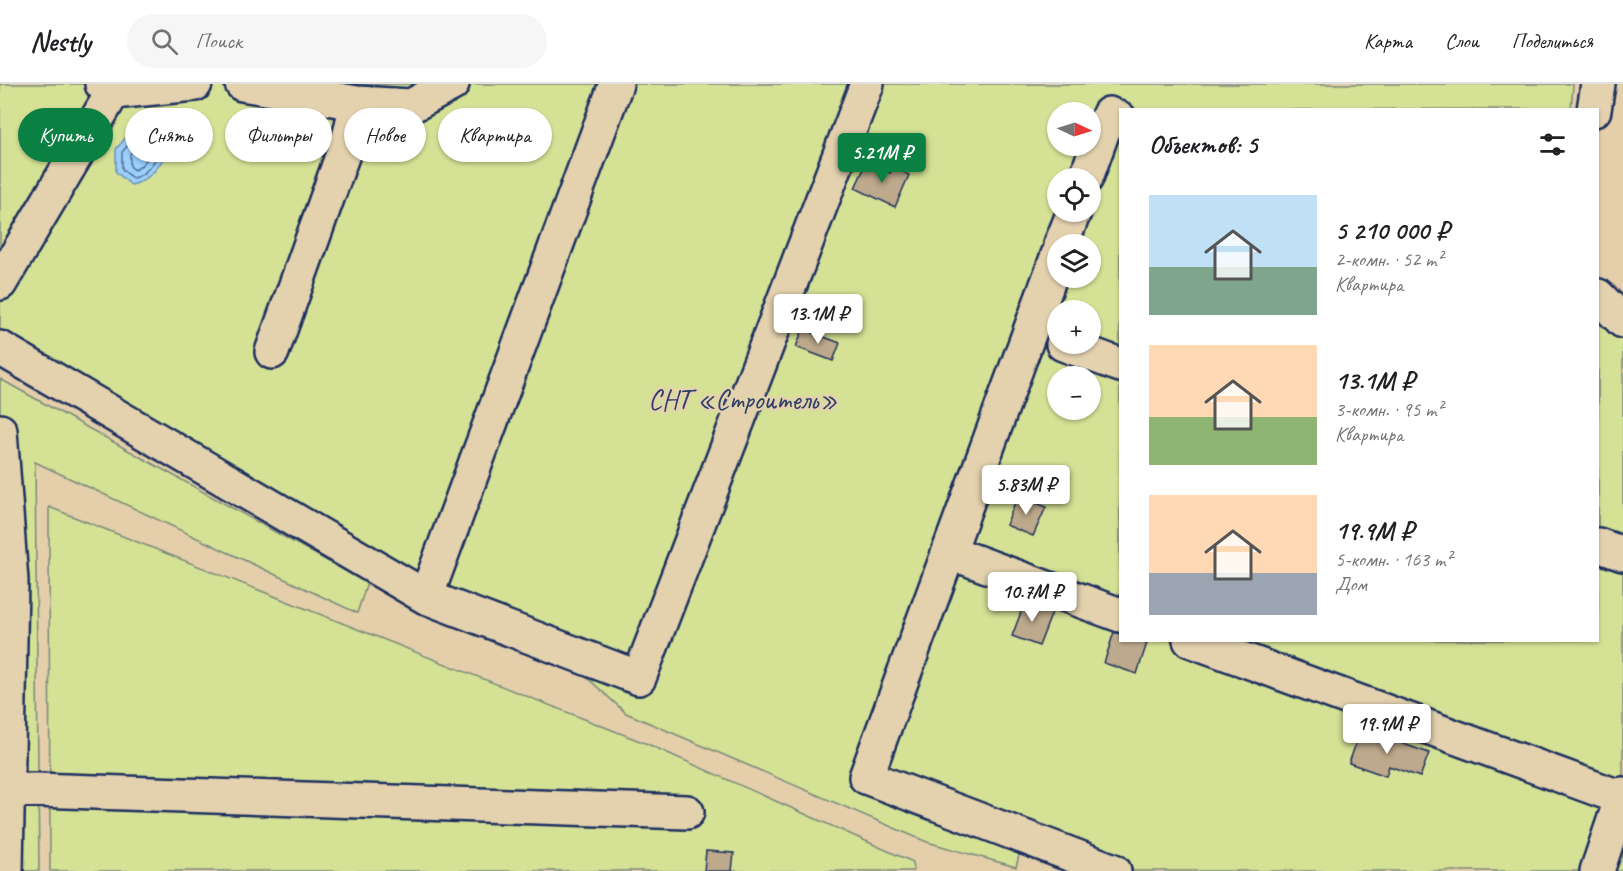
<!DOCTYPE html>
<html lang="ru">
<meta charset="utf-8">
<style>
body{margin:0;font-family:Caveat,sans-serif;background:#f6f6f6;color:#202124;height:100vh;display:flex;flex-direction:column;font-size:22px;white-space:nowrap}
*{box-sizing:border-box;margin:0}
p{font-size:20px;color:#757577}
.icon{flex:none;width:33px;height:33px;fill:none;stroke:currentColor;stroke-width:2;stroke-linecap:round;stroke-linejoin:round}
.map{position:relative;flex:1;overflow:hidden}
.side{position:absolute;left:1119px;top:24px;width:480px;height:534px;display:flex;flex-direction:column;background:#fff;border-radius:0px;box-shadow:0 2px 4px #0004}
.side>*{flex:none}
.guide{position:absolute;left:18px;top:24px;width:570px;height:54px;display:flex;gap:12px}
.needle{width:39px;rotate:94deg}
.fabs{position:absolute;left:1047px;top:18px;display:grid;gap:12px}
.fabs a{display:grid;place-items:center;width:54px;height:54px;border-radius:50%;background:#fff;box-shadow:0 2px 4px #0004;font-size:30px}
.price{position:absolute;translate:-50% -51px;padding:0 14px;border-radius:6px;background:#fff;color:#222;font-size:20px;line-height:39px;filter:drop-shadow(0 2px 3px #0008)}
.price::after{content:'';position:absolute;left:50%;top:36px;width:18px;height:14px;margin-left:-9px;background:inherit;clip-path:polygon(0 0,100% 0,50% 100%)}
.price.selected{background:#0b8043;color:#fff}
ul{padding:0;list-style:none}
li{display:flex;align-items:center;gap:18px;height:150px;padding:0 30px}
li span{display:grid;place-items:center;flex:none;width:168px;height:120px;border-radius:0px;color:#555}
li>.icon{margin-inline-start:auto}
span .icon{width:72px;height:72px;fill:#fffc;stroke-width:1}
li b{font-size:26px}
h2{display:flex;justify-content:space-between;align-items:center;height:72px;padding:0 30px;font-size:26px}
.pill{padding:0 21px;border-radius:27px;background:#fff;box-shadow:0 2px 4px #0004;font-size:21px;line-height:54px}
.pill.selected{background:#0b8043;color:#fff}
header{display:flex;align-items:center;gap:36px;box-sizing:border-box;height:84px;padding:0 30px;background:#fff;border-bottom:2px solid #e0e0e0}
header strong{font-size:28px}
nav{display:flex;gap:33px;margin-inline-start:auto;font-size:21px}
.search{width:420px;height:54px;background:#f6f6f6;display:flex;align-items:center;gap:15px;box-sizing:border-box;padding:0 21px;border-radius:33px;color:#757577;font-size:22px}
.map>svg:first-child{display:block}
</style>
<header>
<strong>Nestly</strong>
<div class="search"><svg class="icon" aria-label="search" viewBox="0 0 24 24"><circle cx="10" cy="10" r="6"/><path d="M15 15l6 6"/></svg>Поиск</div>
<nav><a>Карта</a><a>Слои</a><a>Поделиться</a></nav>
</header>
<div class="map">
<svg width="1623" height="787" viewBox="0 0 1623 787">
<rect width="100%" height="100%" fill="#e4cfaa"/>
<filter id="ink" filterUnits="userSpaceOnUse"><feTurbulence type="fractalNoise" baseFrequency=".0167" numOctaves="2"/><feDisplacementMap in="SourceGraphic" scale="12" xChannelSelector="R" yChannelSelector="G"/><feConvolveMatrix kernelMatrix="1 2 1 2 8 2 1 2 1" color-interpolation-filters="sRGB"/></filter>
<g filter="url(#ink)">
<!-- green -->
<path fill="#d5e295" stroke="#78887a" stroke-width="1.5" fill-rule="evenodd" d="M0,0H1573L1571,25L1120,26V556H1598V217L1623,245V787H1078L1020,768L1016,783L927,758L626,629L572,580L414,519L0,284ZM1058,28H1090V62H1058ZM1058,94H1090V128H1058ZM1058,160H1090V194H1058ZM1058,226H1090V260H1058ZM1058,292H1090V326H1058Z
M0,295L367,499L357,529L35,378L39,787H0Z
M49,423L645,659L913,778V787H50Z"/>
<!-- water -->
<path fill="#9cd0fa" stroke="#6890bc" stroke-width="1.5" d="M146,30L164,32L173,40C172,65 157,95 131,101L116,88V65Z"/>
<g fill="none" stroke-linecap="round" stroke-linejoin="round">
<!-- shore -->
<path stroke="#4f6f9c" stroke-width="1.5" d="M149,37L161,38L166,42C168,59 150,92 132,94L122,85V68Z
M151,45L158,46C160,58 145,82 134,86L130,82V70Z"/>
</g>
<!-- building -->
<path fill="#bea98c" stroke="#1b2f5e" stroke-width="1.5" d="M867,78L890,89L893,83L909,91L895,123L855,104Z
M803,245L840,259L833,277L796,263Z
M1018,411L1046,423L1033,452L1006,441Z
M1026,515L1053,526L1039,562L1012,552Z
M1114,548L1120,550V556H1140L1147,559L1137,590L1104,579Z
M1361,645L1429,669L1420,693L1389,682L1386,692L1349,679Z
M706,767L734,769L732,787H704Z"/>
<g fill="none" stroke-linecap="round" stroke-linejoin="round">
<!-- minor casing -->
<g stroke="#1b2f5e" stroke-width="38">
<path id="minor" d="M102,0L113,8L195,0
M242,0L357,19L411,22L452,0
M1594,26L1598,0
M1086,94L1109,30L1120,35
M1061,160L1074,128
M1058,171L866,693L1114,787
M0,199L113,8
M1598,212L1623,237
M1063,260L1120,281
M0,264L426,513L639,594L867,0
M272,268L350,50L357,19
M0,347L11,497L6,787
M1598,461L1623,470
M949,468L1120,531
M426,513L616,0
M1190,556L1622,714
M7,705L687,728
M1597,787L1623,710"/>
</g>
<!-- minor -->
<use href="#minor" stroke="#e4d2af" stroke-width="33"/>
</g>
</g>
<g text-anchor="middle" stroke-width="5" stroke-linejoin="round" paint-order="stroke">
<!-- park labels -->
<g font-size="28" fill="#2e4164" stroke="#e4d2af">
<text x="743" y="325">СНТ «Строитель»</text>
</g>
</g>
</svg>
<div class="fabs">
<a><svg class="needle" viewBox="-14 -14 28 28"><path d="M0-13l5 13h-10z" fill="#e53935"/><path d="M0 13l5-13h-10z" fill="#757577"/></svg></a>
<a><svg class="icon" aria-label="locate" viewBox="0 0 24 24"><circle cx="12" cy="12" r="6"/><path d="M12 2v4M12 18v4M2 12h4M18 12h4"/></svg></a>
<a><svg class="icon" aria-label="layers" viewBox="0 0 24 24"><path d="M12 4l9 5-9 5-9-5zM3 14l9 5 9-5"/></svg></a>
<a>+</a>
<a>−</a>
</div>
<b class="price selected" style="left:882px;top:100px">5.21M ₽</b>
<b class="price" style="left:818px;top:261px">13.1M ₽</b>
<b class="price" style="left:1026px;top:432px">5.83M ₽</b>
<b class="price" style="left:1032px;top:539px">10.7M ₽</b>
<b class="price" style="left:1387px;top:671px">19.9M ₽</b>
<div class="guide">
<a class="pill selected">Купить</a>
<a class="pill">Снять</a>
<a class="pill">Фильтры</a>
<a class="pill">Новое</a>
<a class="pill">Квартира</a>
</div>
<section class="side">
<h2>Объектов: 5<svg class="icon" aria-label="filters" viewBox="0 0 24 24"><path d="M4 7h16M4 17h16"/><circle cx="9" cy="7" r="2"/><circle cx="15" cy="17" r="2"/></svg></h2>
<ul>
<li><span style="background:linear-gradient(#bfe0f5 60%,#7fa58c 0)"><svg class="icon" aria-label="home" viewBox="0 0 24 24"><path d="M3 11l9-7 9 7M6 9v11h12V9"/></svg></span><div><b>5 210 000 ₽</b><p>2-комн. · 52 m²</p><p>Квартира</p></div></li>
<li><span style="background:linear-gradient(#ffd9b3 60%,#8fb573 0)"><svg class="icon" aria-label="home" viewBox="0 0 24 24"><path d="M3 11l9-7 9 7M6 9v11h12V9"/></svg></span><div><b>13.1M ₽</b><p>3-комн. · 95 m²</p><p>Квартира</p></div></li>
<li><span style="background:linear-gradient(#ffd9b3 65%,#9aa5b1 0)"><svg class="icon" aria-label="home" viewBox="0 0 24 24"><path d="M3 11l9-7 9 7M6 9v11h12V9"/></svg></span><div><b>19.9M ₽</b><p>5-комн. · 163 m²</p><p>Дом</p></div></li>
</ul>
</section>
</div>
